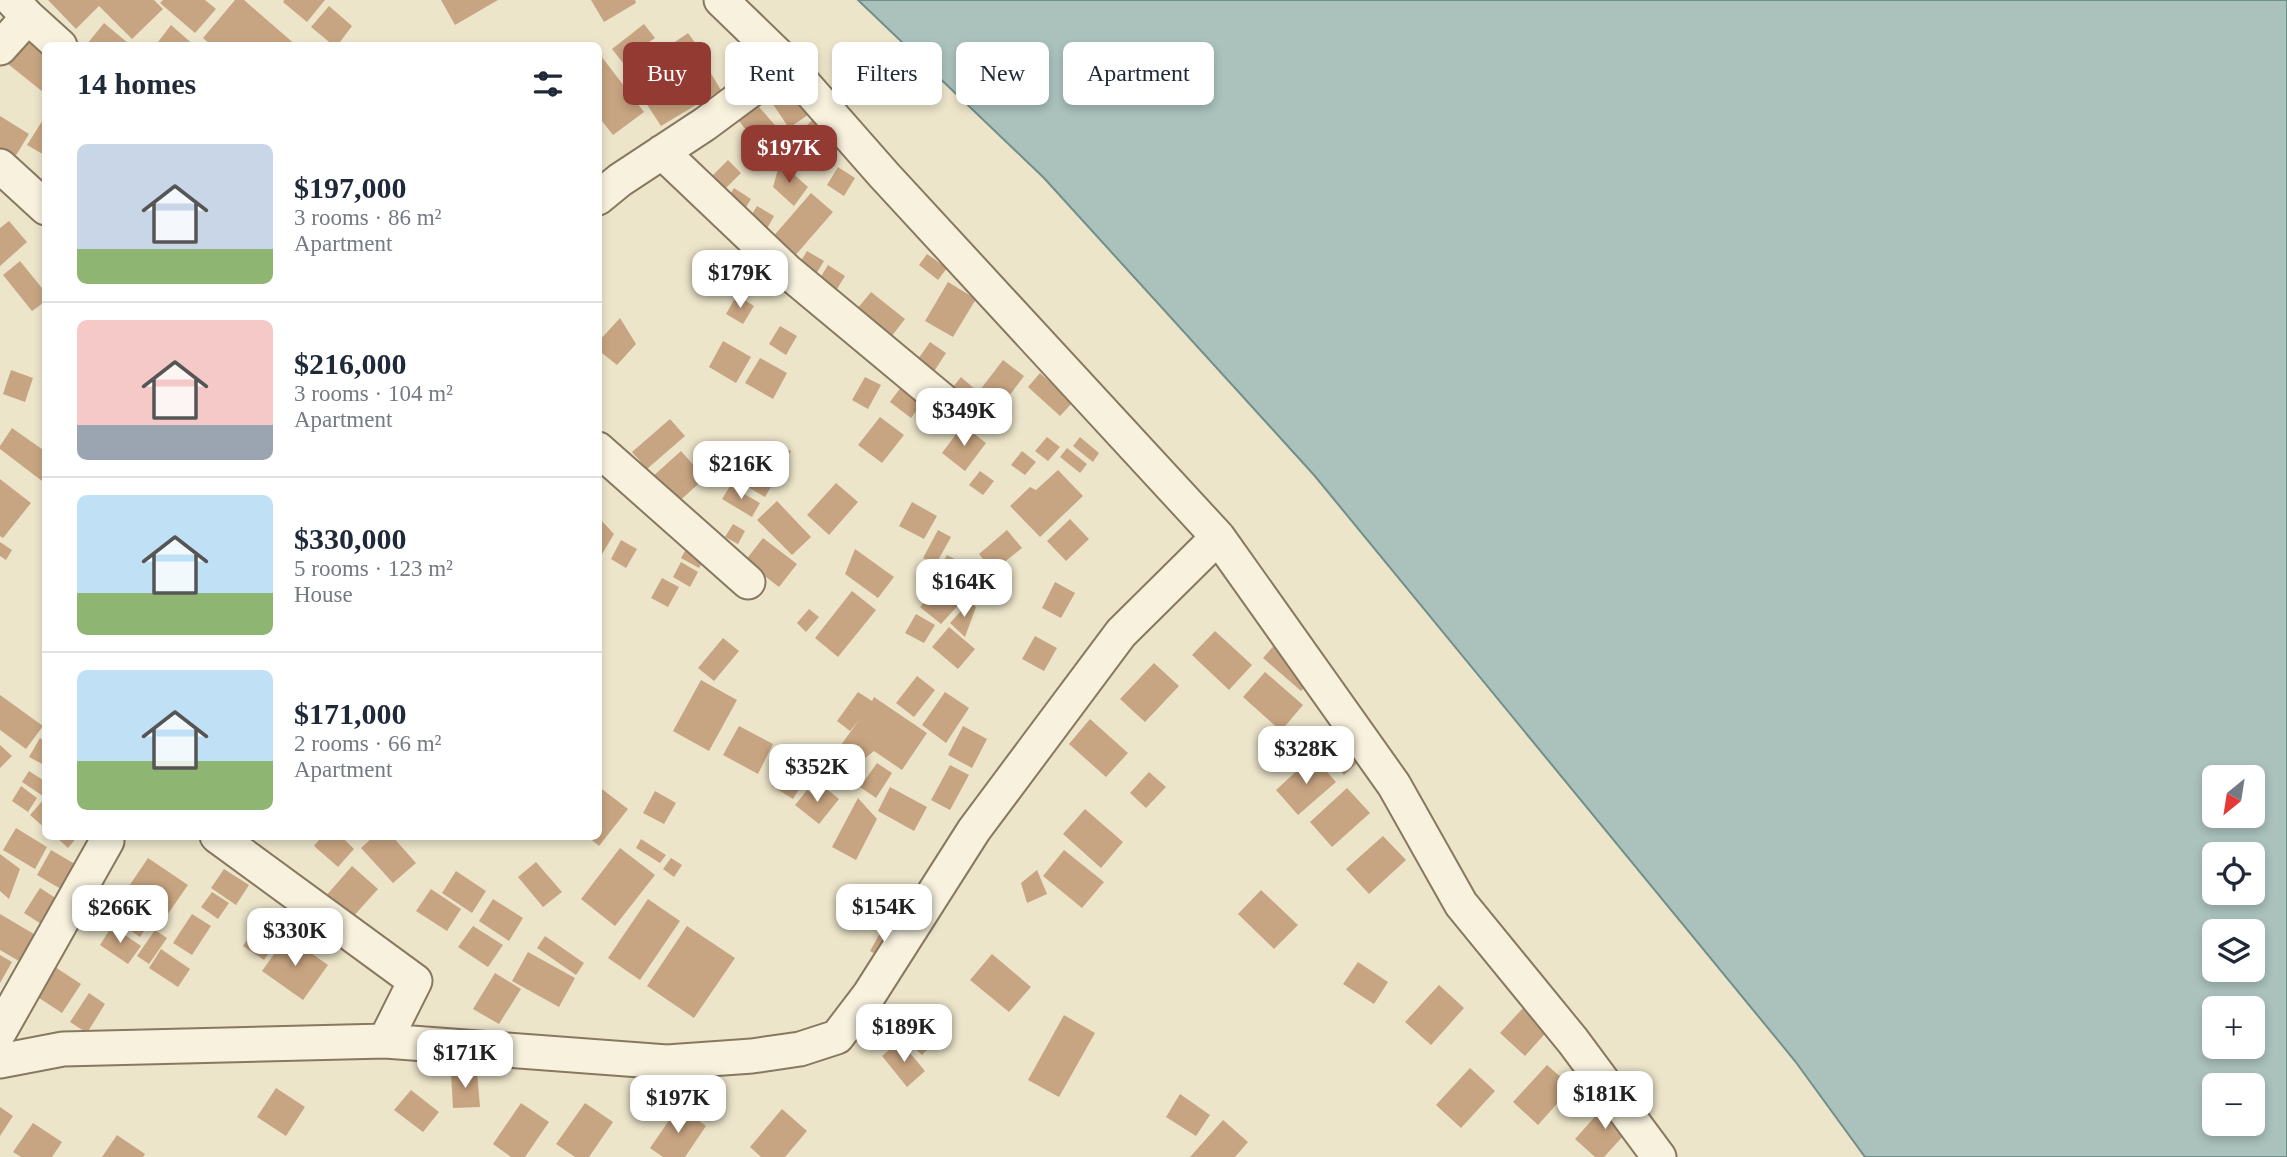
<!DOCTYPE html>
<meta charset="utf-8">
<style>
body{margin:0;font-family:"Times New Roman",serif;background:#f6f6f7;color:#1f2937;height:100vh;display:flex;flex-direction:column;font-size:26px;white-space:nowrap}
*{box-sizing:border-box;margin:0}
p{font-size:23px;color:#747a83}
.icon{flex:none;width:38px;height:38px;fill:none;stroke:currentColor;stroke-width:2;stroke-linecap:round;stroke-linejoin:round}
.map{position:relative;flex:1;overflow:hidden}
.drawer{position:absolute;left:42px;top:42px;width:560px;height:798px;display:flex;flex-direction:column;background:#fff;border-radius:10px;box-shadow:0 4px 10px #0003}
.drawer>*{flex:none}
.top-card{position:absolute;left:623px;top:42px;width:665px;height:63px;display:flex;gap:14px}
.needle{width:46px;rotate:210deg}
.fabs{position:absolute;left:2202px;top:765px;display:grid;gap:14px}
.fabs a{display:grid;place-items:center;width:63px;height:63px;border-radius:10px;background:#fff;box-shadow:0 4px 10px #0003;font-size:35px}
.price{position:absolute;translate:-50% -60px;padding:0 16px;border-radius:14px;background:#fff;color:#222;font-size:23px;line-height:46px;filter:drop-shadow(0 2px 4px #0008)}
.price::after{content:'';position:absolute;left:50%;top:42px;width:21px;height:16px;margin-left:-10px;background:inherit;clip-path:polygon(0 0,100% 0,50% 100%)}
.price.current{background:#933a33;color:#fff}
ul{padding:0;list-style:none}
li{display:flex;align-items:center;gap:21px;height:175px;padding:0 35px}
li+li{border-top:2px solid #e0e1e3}
li span{display:grid;place-items:center;flex:none;width:196px;height:140px;border-radius:10px;color:#555}
li>.icon{margin-inline-start:auto}
span .icon{width:84px;height:84px;fill:#fffc;stroke-width:1}
li b{font-size:30px}
h2{display:flex;justify-content:space-between;align-items:center;height:84px;padding:0 35px;font-size:30px}
.tag{padding:0 24px;border-radius:10px;background:#fff;box-shadow:0 4px 10px #0003;font-size:24px;line-height:63px}
.tag.current{background:#933a33;color:#fff}
.map>svg:first-child{display:block}
</style>
<div class="map">
<svg width="2287" height="1157" viewBox="0 0 2287 1157">
<rect width="100%" height="100%" fill="#ece5ca"/>
<!-- water -->
<path fill="#aac1bc" stroke="#718f8a" stroke-width="2" fill-rule="evenodd" d="M858,0H2287V1157H1865L1795,1061L1314,475L1044,178ZM2214,777H2252V816H2214ZM2214,854H2252V892H2214ZM2214,931H2252V970H2214ZM2214,1008H2252V1046H2214ZM2214,1085H2252V1124H2214Z"/>
<!-- building -->
<path fill="#c8a582" d="M48,0H154L163,9L132,39L99,6L76,29Z
M163,0H205L216,9L195,33L160,3Z
M235,0H244L297,46H212L203,38Z
M284,0H325L307,22L283,2Z
M441,0H498L455,25Z
M591,0H635L636,3L604,22Z
M329,6L352,26L337,46H334L311,27Z
M104,23L128,43L126,46L87,44Z
M644,24L655,38L635,52L648,69L635,78L612,49Z
M171,25L195,46H155Z
M34,31L46,46V88L43,92L8,64Z
M688,33L704,55L685,69L669,46Z
M598,52L644,112L613,135L598,116Z
M707,67L721,90L661,126L646,103Z
M794,72L818,108L789,128L764,91Z
M753,100L780,131L760,147L734,115Z
M46,115V156L27,145Z
M818,115L833,131L821,141L807,125Z
M0,116L29,134L15,157L0,148Z
M728,160L741,173L718,196L705,183Z
M780,162L808,187L794,206L773,187Z
M838,167L855,178L844,196L827,185Z
M734,188L751,199L740,217L723,206Z
M811,193L833,212L793,258L771,239Z
M757,206L774,216L764,234L746,224Z
M9,221L27,242L0,266V228Z
M807,251L824,261L813,279L796,269Z
M927,254L947,268L938,280L919,265Z
M20,261L46,293V301L32,311L3,275Z
M828,265L845,276L834,294L817,283Z
M948,282L976,299L953,337L925,321Z
M871,292L905,319L887,342L852,315Z
M737,295L754,306L743,324L726,314Z
M620,318L636,344L617,365L598,350V342Z
M780,326L797,336L786,355L769,344Z
M723,341L751,357L736,383L709,367Z
M930,342L946,353L931,376L914,365Z
M760,358L787,373L773,399L745,383Z
M1003,360L1024,376L1001,407L980,390Z
M11,370L33,378L25,402L3,394Z
M1040,373L1073,402L1060,416L1028,387Z
M865,377L881,385L868,409L852,400Z
M961,377L992,404L984,414L953,387Z
M904,383L925,399L911,418L890,402Z
M880,417L904,435L882,463L858,445Z
M670,419L685,436L647,469L632,452Z
M963,425L986,443L965,471L942,453Z
M12,428L46,452V484L0,449V446Z
M1047,437L1060,447L1048,461L1035,451Z
M1080,437L1099,453L1093,462L1073,446Z
M774,442L791,451L777,475L761,465Z
M1067,448L1087,464L1080,473L1060,457Z
M681,451L705,478L675,505L651,478Z
M1022,451L1036,462L1025,475L1011,465Z
M752,466L775,480L765,497L743,484Z
M1058,470L1083,496L1040,537L1010,506L1030,487L1036,490Z
M980,471L994,481L983,495L969,485Z
M0,479L31,503L3,538L0,536Z
M836,483L858,502L829,535L807,515Z
M730,486L760,503L752,517L722,499Z
M777,501L811,537L792,555L757,520Z
M912,502L937,516L924,539L899,526Z
M1070,519L1089,539L1066,561L1047,541Z
M602,521L614,534L598,561V528Z
M733,524L745,531L738,544L725,537Z
M938,530L951,537L936,564L923,558Z
M1007,530L1022,548L993,571L979,554Z
M763,538L797,564L779,587L745,561Z
M621,540L637,549L626,568L611,559Z
M691,540L709,551L699,568L681,558Z
M0,542L12,550L6,560L0,556Z
M855,549L894,577L878,598L845,574Z
M947,555L966,565L956,584L937,573Z
M681,562L698,572L690,587L673,577Z
M975,571L994,581L983,600L965,590Z
M662,578L679,587L668,607L651,598Z
M1055,582L1075,593L1061,618L1042,608Z
M940,583L962,601L941,624L920,607Z
M852,591L876,610L838,657L815,638Z
M970,601L976,607L965,637L950,623Z
M809,609L819,617L806,632L797,623Z
M916,614L935,625L924,643L905,633Z
M949,627L975,649L958,669L932,647Z
M1215,631L1252,665L1229,690L1192,655Z
M1285,633L1323,667L1301,691L1263,658Z
M1035,636L1057,648L1044,671L1022,659Z
M723,638L739,651L714,681L698,668Z
M1154,663L1179,686L1145,722L1120,699Z
M1265,672L1303,705L1281,731L1243,697Z
M917,676L935,690L914,717L896,703Z
M701,680L737,700L709,751L673,731Z
M858,692L872,701L874,697L927,733L902,770L874,751L863,760L841,745L859,720L850,731L837,721Z
M945,692L969,708L946,743L922,725Z
M0,695L43,726L26,749L0,730Z
M1358,716L1381,741L1344,775L1321,750Z
M1090,719L1128,753L1106,777L1069,744Z
M739,726L773,744L758,774L723,755Z
M963,726L987,739L972,768L948,755Z
M40,738L46,742V766L29,757Z
M0,745L12,756L0,768Z
M1313,756L1336,782L1298,815L1276,790Z
M788,760L809,773L793,799L772,786Z
M877,763L892,773L876,798L860,787Z
M950,765L969,775L950,810L931,800Z
M29,771L46,782V792L43,796L22,782Z
M1149,772L1166,787L1146,808L1130,793Z
M21,786L37,798L28,812L12,801Z
M598,786L628,809L599,846L587,836H598Z
M823,786L839,799L819,824L795,805L807,790L815,796Z
M890,787L927,807L914,831L878,811Z
M1347,788L1370,813L1332,847L1310,822Z
M655,791L676,803L664,824L643,813Z
M858,798L877,819L856,860L832,847Z
M44,799L46,800V829L30,815Z
M1085,809L1123,842L1101,868L1063,834Z
M16,828L47,847L35,869L3,850Z
M55,836H78L68,848Z
M322,836H341L354,849L338,867L314,846Z
M374,836H392L416,863L393,883L361,848Z
M1383,836L1406,860L1369,894L1346,869Z
M641,839L666,855L660,863L636,848Z
M620,848L655,875L615,926L581,899Z
M51,850L80,867L66,892L37,875Z
M1064,850L1104,882L1082,908L1043,876Z
M0,854L20,869L9,899L0,891Z
M148,858L188,885L165,918L125,892Z
M671,858L682,865L674,877L663,869Z
M536,862L562,892L543,907L518,877Z
M352,866L378,889L351,919L325,897Z
M224,869L249,885L236,905L211,888Z
M1037,870L1047,894L1027,903L1021,883Z
M456,871L486,891L472,913L442,893Z
M40,888L65,904L49,929L24,913Z
M431,889L461,909L447,931L416,911Z
M1261,890L1298,925L1274,949L1238,914Z
M212,892L229,903L218,919L201,907Z
M493,899L523,918L509,941L479,921Z
M648,899L680,921L640,980L608,958Z
M123,900L152,919L140,937L111,918Z
M0,914L39,937L24,964L0,950Z
M192,914L211,926L192,955L173,943Z
M262,917L284,931L264,960L243,946Z
M112,926L141,946L128,964L100,945Z
M473,926L503,945L488,967L458,947Z
M687,926L735,958L694,1018L647,986Z
M883,928L897,936L884,959L870,951Z
M155,930L167,938L149,964L137,956Z
M287,936L328,965L303,1000L262,971Z
M545,936L584,963L576,975L537,948Z
M161,949L190,969L178,987L149,968Z
M528,952L575,978L559,1007L512,981Z
M992,954L1031,987L1009,1012L970,980Z
M0,955L12,962L0,983Z
M1358,962L1388,982L1374,1004L1343,984Z
M52,965L81,984L62,1013L33,994Z
M495,973L521,989L499,1024L473,1009Z
M1439,985L1464,1008L1431,1045L1405,1022Z
M89,993L105,1004L87,1033L70,1022Z
M1534,996L1559,1018L1525,1056L1500,1033Z
M1064,1015L1095,1033L1059,1097L1028,1080Z
M928,1025L940,1036L922,1055L910,1044Z
M900,1041L925,1071L907,1087L882,1056Z
M1547,1065L1572,1087L1538,1125L1513,1102Z
M1470,1068L1495,1091L1461,1128L1436,1105Z
M477,1071L480,1107L453,1108L451,1073Z
M276,1088L305,1107L286,1136L257,1117Z
M411,1090L439,1112L423,1132L394,1110Z
M1180,1094L1210,1115L1196,1136L1166,1117Z
M1609,1101L1634,1124L1604,1157H1595L1575,1139Z
M521,1103L549,1122L525,1157H511L493,1144Z
M585,1103L613,1122L589,1157H575L556,1144Z
M679,1106L706,1126L685,1157H663L650,1148Z
M0,1107L13,1116L0,1136Z
M782,1109L807,1131L785,1157H761L750,1147Z
M1223,1120L1248,1142L1235,1157H1190Z
M33,1123L62,1142L52,1157H21L13,1152Z
M117,1135L145,1154L143,1157H102Z"/>
<g fill="none" stroke-linecap="round" stroke-linejoin="round">
<!-- minor casing -->
<g stroke="#88785f" stroke-width="37">
<path id="minor" d="M721,0L782,59L884,175L1218,537L1394,785L1461,904L1573,1041L1659,1157
M28,17L60,46
M0,48L28,17L12,0
M662,152L787,271L954,410
M0,166L46,208
M598,198L620,180L705,124L786,64
M598,449L748,582
M217,836L415,981L385,1041
M0,1031L107,841L105,836
M0,1061L63,1049L385,1041L667,1062L752,1056L800,1049L837,1037L869,995L974,830L1121,633L1218,537"/>
</g>
<!-- minor -->
<use href="#minor" stroke="#f7f1dd" stroke-width="33"/>
</g>
</svg>
<div class="fabs">
<a><svg class="needle" viewBox="-14 -14 28 28"><path d="M0-13l5 13h-10z" fill="#e53935"/><path d="M0 13l5-13h-10z" fill="#747a83"/></svg></a>
<a><svg class="icon" aria-label="locate" viewBox="0 0 24 24"><circle cx="12" cy="12" r="6"/><path d="M12 2v4M12 18v4M2 12h4M18 12h4"/></svg></a>
<a><svg class="icon" aria-label="layers" viewBox="0 0 24 24"><path d="M12 4l9 5-9 5-9-5zM3 14l9 5 9-5"/></svg></a>
<a>+</a>
<a>−</a>
</div>
<b class="price current" style="left:789px;top:185px">$197K</b>
<b class="price" style="left:740px;top:310px">$179K</b>
<b class="price" style="left:964px;top:448px">$349K</b>
<b class="price" style="left:741px;top:501px">$216K</b>
<b class="price" style="left:964px;top:619px">$164K</b>
<b class="price" style="left:1306px;top:786px">$328K</b>
<b class="price" style="left:817px;top:804px">$352K</b>
<b class="price" style="left:884px;top:944px">$154K</b>
<b class="price" style="left:120px;top:945px">$266K</b>
<b class="price" style="left:295px;top:968px">$330K</b>
<b class="price" style="left:904px;top:1064px">$189K</b>
<b class="price" style="left:465px;top:1090px">$171K</b>
<b class="price" style="left:1605px;top:1131px">$181K</b>
<b class="price" style="left:678px;top:1135px">$197K</b>
<div class="top-card">
<a class="tag current">Buy</a>
<a class="tag">Rent</a>
<a class="tag">Filters</a>
<a class="tag">New</a>
<a class="tag">Apartment</a>
</div>
<section class="drawer">
<h2>14 homes<svg class="icon" aria-label="filters" viewBox="0 0 24 24"><path d="M4 7h16M4 17h16"/><circle cx="9" cy="7" r="2"/><circle cx="15" cy="17" r="2"/></svg></h2>
<ul>
<li><span style="background:linear-gradient(#c9d6e8 75%,#8fb573 0)"><svg class="icon" aria-label="home" viewBox="0 0 24 24"><path d="M3 11l9-7 9 7M6 9v11h12V9"/></svg></span><div><b>$197,000</b><p>3 rooms · 86 m²</p><p>Apartment</p></div></li>
<li><span style="background:linear-gradient(#f6c9c9 75%,#9aa5b1 0)"><svg class="icon" aria-label="home" viewBox="0 0 24 24"><path d="M3 11l9-7 9 7M6 9v11h12V9"/></svg></span><div><b>$216,000</b><p>3 rooms · 104 m²</p><p>Apartment</p></div></li>
<li><span style="background:linear-gradient(#bfe0f5 70%,#8fb573 0)"><svg class="icon" aria-label="home" viewBox="0 0 24 24"><path d="M3 11l9-7 9 7M6 9v11h12V9"/></svg></span><div><b>$330,000</b><p>5 rooms · 123 m²</p><p>House</p></div></li>
<li><span style="background:linear-gradient(#bfe0f5 65%,#8fb573 0)"><svg class="icon" aria-label="home" viewBox="0 0 24 24"><path d="M3 11l9-7 9 7M6 9v11h12V9"/></svg></span><div><b>$171,000</b><p>2 rooms · 66 m²</p><p>Apartment</p></div></li>
</ul>
</section>
</div>
